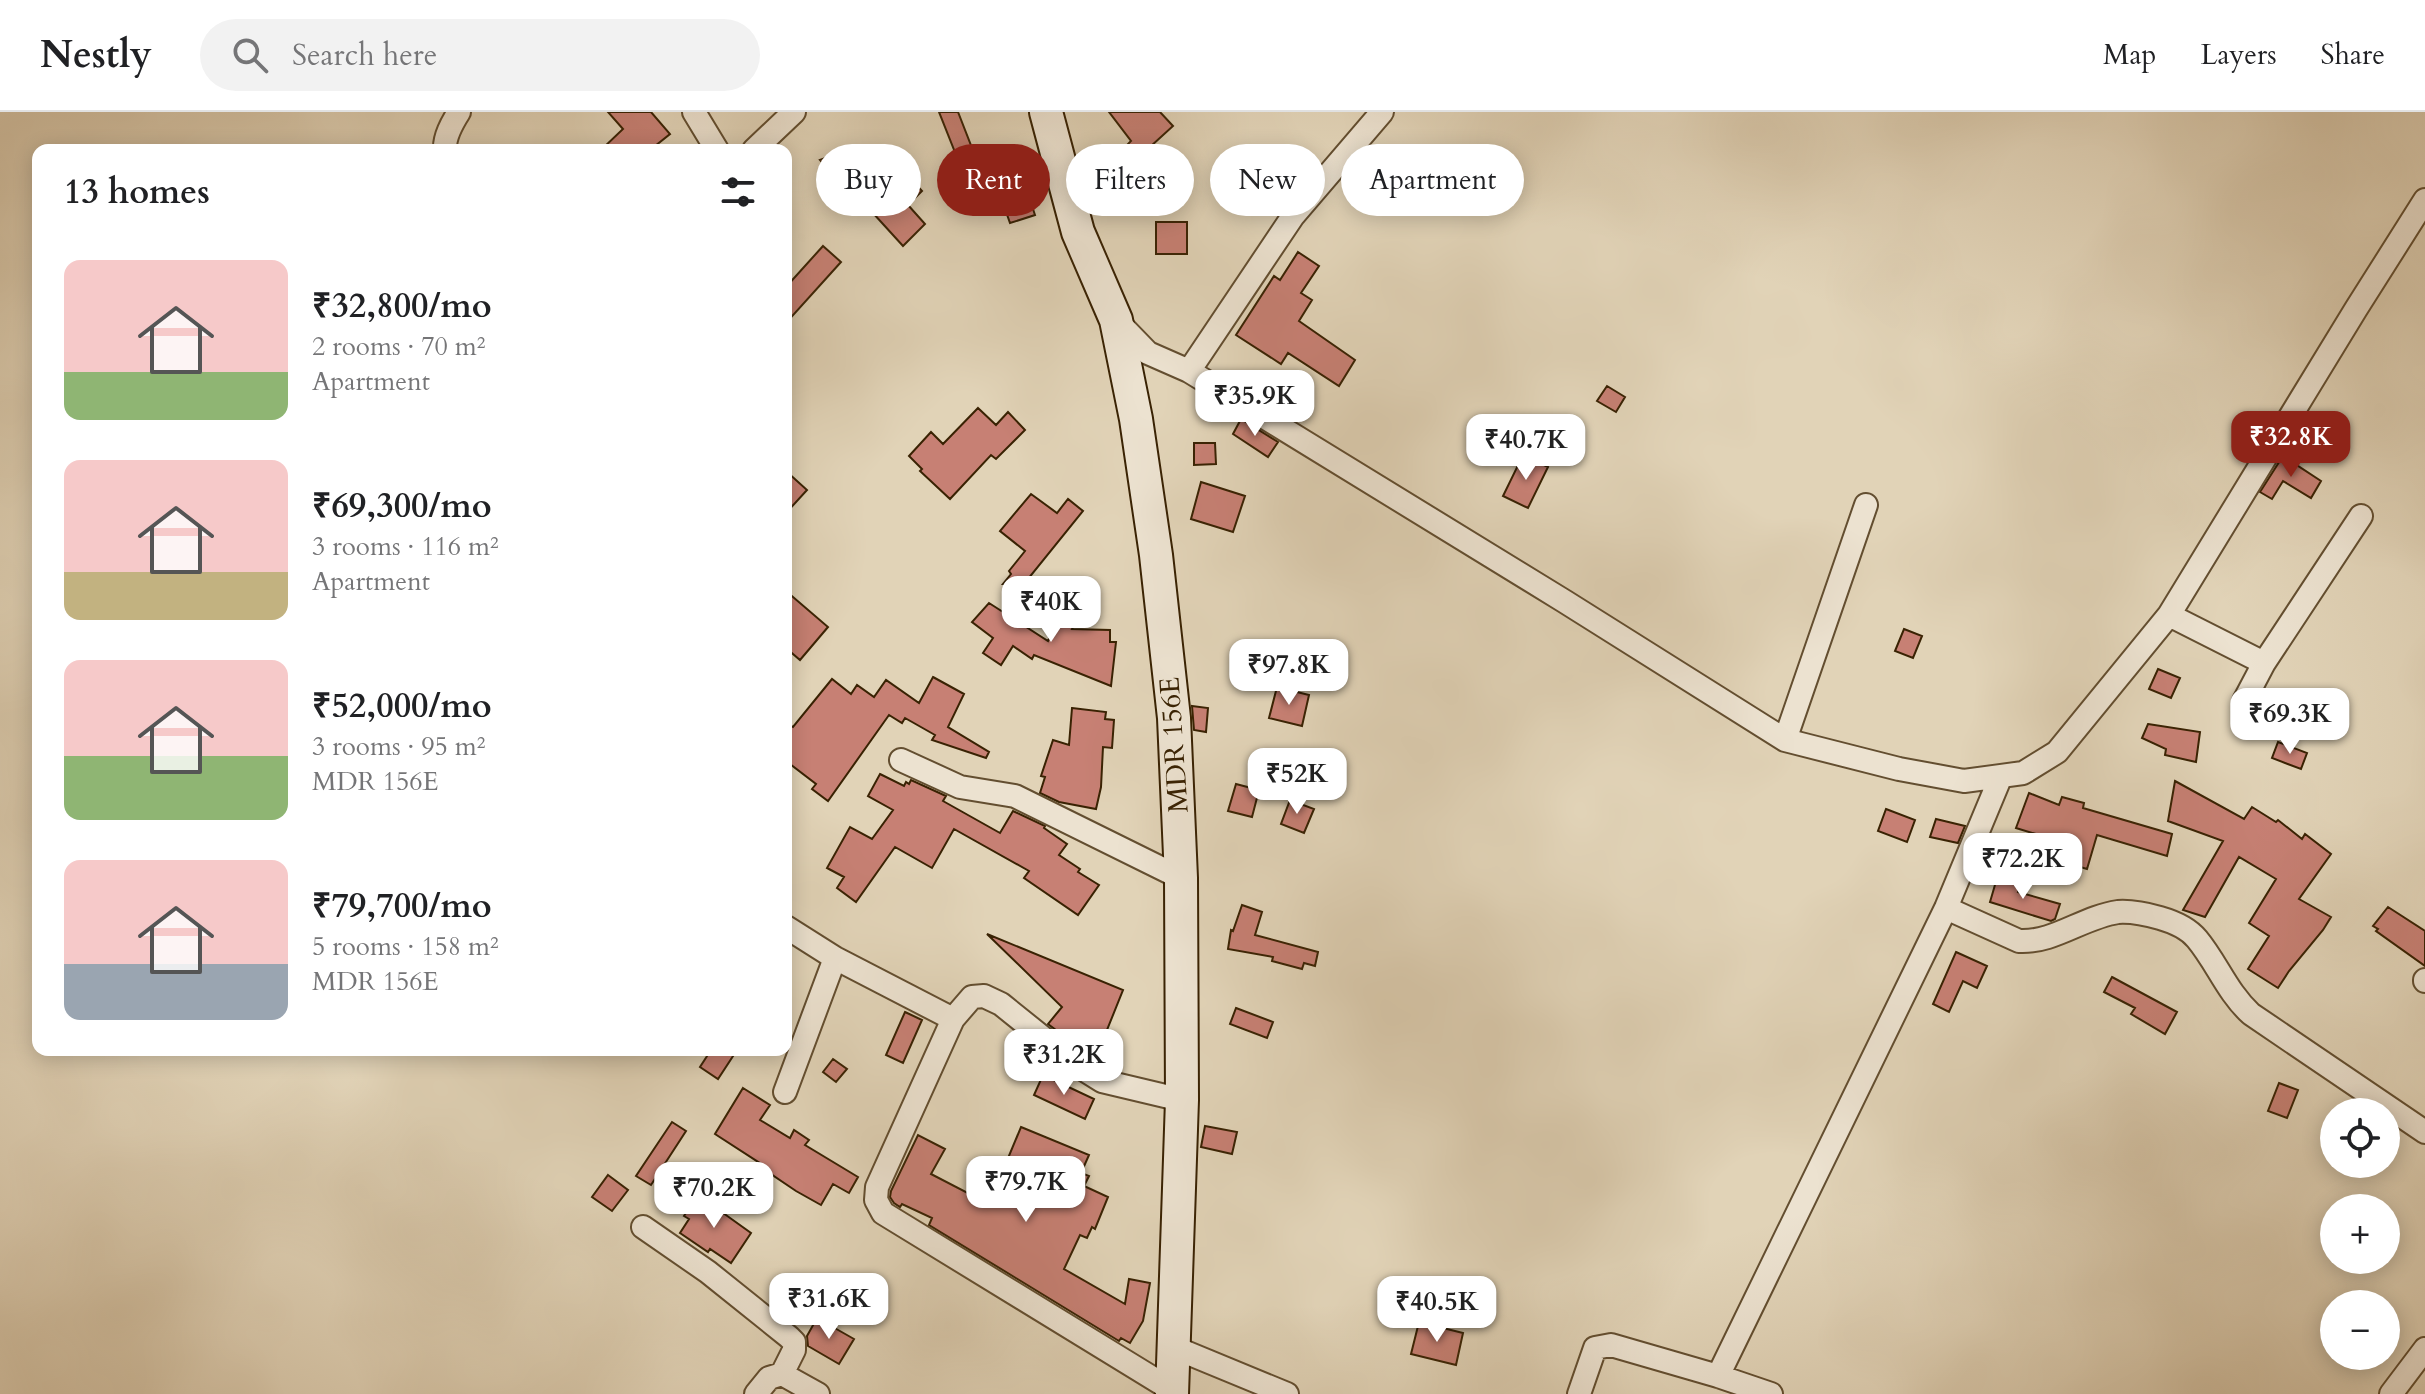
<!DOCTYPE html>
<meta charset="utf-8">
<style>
body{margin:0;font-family:Cardo,serif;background:#f2f2f2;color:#202124;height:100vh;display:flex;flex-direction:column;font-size:30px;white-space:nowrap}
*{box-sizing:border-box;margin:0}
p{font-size:26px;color:#757577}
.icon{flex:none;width:44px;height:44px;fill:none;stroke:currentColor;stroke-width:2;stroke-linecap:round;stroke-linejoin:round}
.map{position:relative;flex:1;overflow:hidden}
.sheet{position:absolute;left:32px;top:32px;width:760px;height:912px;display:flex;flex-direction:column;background:#fff;border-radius:16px;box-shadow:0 4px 20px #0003}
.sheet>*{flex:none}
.top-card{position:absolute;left:816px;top:32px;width:760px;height:72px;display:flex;gap:16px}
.fabs{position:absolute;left:2320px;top:986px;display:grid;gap:16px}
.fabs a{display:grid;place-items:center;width:80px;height:80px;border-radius:50%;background:#fff;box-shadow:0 4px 20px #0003;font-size:40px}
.price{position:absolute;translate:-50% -68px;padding:0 18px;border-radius:16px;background:#fff;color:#222;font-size:26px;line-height:52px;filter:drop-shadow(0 2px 4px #0008)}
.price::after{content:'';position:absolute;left:50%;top:48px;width:24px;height:18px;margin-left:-12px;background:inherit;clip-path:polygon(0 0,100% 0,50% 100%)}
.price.on{background:#8f2418;color:#fff}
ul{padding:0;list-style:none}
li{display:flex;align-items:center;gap:24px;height:200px;padding:0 32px}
li span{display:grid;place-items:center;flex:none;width:224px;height:160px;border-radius:16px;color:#555}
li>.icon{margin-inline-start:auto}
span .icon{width:96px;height:96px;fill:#fffc;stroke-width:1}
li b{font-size:34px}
h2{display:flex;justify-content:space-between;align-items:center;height:96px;padding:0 32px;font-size:34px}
.pill{padding:0 28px;border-radius:36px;background:#fff;box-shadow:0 4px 20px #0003;font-size:28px;line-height:72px}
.pill.on{background:#8f2418;color:#fff}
header{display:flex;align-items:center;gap:48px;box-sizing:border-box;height:112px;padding:0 40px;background:#fff;border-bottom:2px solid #e0e0e0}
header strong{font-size:38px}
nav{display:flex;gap:44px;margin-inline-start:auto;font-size:28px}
.search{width:560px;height:72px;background:#f2f2f2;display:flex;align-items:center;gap:20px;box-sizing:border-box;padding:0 28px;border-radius:44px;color:#757577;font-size:30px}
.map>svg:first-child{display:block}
</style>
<header>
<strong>Nestly</strong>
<div class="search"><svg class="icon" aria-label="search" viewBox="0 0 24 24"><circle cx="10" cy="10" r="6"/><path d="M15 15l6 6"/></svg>Search here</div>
<nav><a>Map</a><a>Layers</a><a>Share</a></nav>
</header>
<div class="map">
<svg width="2425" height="1282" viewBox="0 0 2425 1282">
<rect width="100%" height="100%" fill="#e1d3b7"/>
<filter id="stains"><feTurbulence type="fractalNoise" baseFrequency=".0025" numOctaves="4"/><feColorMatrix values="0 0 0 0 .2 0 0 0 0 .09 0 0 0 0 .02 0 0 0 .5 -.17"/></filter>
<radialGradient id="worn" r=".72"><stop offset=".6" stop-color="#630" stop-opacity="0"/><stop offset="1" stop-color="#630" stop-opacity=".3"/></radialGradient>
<!-- building -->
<path fill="#c78074" stroke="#392203" stroke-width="2" d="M608,0H651L670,22L650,38H601L623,17Z
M939,0H958L986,72L970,78Z
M1109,0H1160L1173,14L1139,45L1128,32L1131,29Z
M842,40L852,51L836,66L820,48Z
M899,54L922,79L908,93L925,112L903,134L862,89Z
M1021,61L1035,103L1010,111L996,71Z
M1156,110H1187V142H1156Z
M823,134L841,150L786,211V175Z
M1298,140L1319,154L1301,181L1312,188L1299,209L1355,248L1339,274L1288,241L1281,252L1236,223L1274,164L1280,168Z
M1607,274L1625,285L1616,300L1597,289Z
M978,296L996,313L1008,300L1025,318L996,347L991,343L950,387L920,359L922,357L909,344L931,320L943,332Z
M1241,307L1278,330L1268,345L1233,322Z
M1194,331H1215L1216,352L1194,353Z
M1523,343L1548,355L1528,396L1503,384Z
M2283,344L2321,369L2311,386L2283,369L2272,387L2260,380Z
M786,359L807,378L786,401Z
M1201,370L1245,384L1233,420L1191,407Z
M1031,382L1057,401L1068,387L1083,399L1024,472H1003L1011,462L1009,459L1025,439L1000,419Z
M786,479L828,515L800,548L786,536Z
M989,491L1048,529L1062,499L1077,507L1072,517L1110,518V530H1116L1111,574L1034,543L1032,547L1013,534L1001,553L983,541L993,526L972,510Z
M1904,517L1922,524L1913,546L1895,539Z
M2158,557L2180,566L2171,586L2149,577Z
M933,565L964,582L948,615L989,640L986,646L932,628L935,623L905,606L902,611L889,603L828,689L812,677L816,672L786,649V611L793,615L832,567L851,582L857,573L874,585L886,568L919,591Z
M1277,575L1309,583L1302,614L1269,606Z
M1192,594L1208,596L1206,620L1194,618Z
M1072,596L1106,600L1105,607L1114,608L1112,636L1103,635L1101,675L1096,697L1059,690L1040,681L1045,665L1041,664L1053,628L1069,633Z
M2148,612L2200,620L2196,650L2165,643L2166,637L2142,626Z
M2278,630L2307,641L2301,657L2272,646Z
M880,662L904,674L906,670L909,672L911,668L946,684L943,689L1000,721L1013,699L1045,714L1044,716L1067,732L1059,743L1080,757L1078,760L1099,773L1078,803L1024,766L1029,759L954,717L932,756L895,735L856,790L837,776L844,765L827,756L850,715L872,727L893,698L868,684Z
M2175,669L2244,707L2252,695L2276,710L2278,708L2302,727L2305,722L2331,742L2299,787L2331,805L2323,818L2289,859L2278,876L2248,857L2269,824L2249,811L2276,767L2239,745L2205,805L2183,798L2223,729L2168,709Z
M1236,672L1259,678L1252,705L1228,699Z
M2029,681L2059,693L2062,685L2084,691L2083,696L2172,722L2167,744L2097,723L2087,757L2067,751L2072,733L2016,716Z
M1290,688L1314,697L1304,721L1281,712Z
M1886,697L1915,708L1907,730L1878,719Z
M1936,707L1965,714L1958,731L1930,725Z
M1997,766L2020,773L2018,780L2060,792L2055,807L2051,809L1990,790Z
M1242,793L1262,800L1255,823L1318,840L1315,854L1304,851L1302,857L1272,849L1273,845L1228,837L1231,818L1233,819Z
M2388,795L2425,819V854L2376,819L2378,817L2373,814Z
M987,822L1123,878L1107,918L1120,928L1102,953L1048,912L1062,895Z
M1956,840L1987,854L1977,876L1963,869L1949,900L1933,892Z
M2112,865L2177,900L2165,922L2131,902L2135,896L2104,880Z
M1236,896L1273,910L1267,926L1230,912Z
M905,900L922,908L903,951L886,943Z
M711,938H737L718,967L700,955Z
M833,947L847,957L836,970L823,960Z
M1043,963L1094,987L1085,1007L1034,983Z
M2279,971L2298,978L2287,1006L2268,999Z
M743,976L770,993L760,1008L790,1026L794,1018L809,1028L805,1033L858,1065L849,1081L833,1072L821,1093L796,1079L768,1060L769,1057L715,1022Z
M672,1010L686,1019L651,1073L636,1064Z
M1205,1014L1237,1020L1232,1042L1201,1035Z
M1021,1015L1089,1043L1081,1061L1089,1064L1084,1074L1108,1085L1095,1117L1092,1115L1087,1126L1080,1123L1064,1157L1125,1192L1129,1167L1150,1171L1143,1209L1130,1231L1121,1226L1119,1229L929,1113L932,1106L902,1092L900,1095L894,1091L890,1085L891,1079L918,1023L945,1037L931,1062L981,1088L987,1076L994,1080Z
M608,1063L628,1078L612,1099L592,1085Z
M698,1083L751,1121L731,1151L710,1137L708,1140L680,1121L689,1107L684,1104Z
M817,1206L854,1227L839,1252L808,1234L807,1224Z
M1419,1210L1463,1221L1456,1253L1411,1242Z"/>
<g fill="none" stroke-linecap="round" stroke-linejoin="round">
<!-- minor casing -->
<g stroke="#634e30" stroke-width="26">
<path id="minor" d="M694,0L717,38
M445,38C444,25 452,11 459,0
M754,38L794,0
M1117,209L1148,241L1189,259L1564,489L1785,628L1899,657L1964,669L2023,661L2057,640L2169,503L2356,197L2425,88
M1189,259L1293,104L1382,0
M2169,503L2264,551
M2244,589L2264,551L2361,404
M1785,628L1866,393
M901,648L960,675L1015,684L1181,766
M1946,796L2019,829C2054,831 2083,805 2118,800C2133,799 2146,802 2160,806C2174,810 2188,816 2197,827C2217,851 2227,880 2251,902L2425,1020
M786,815L835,846L953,907
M2425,868V869
M785,980L835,846
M643,1115L708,1160L789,1225L794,1230V1238L782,1262
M1173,1235L1287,1282
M1718,1264L1946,796L2001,664
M1172,1278L883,1101L876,1088L877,1075L953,907L972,885L984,884L1001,892L1078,954L1102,969L1182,988
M756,1282L769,1266L782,1262L818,1282
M1579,1282L1595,1236L1611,1233L1718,1264L1771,1282
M2391,1282L2425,1237"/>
</g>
<!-- secondary casing -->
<g stroke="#392203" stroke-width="36">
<path id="secondary" d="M1046,0L1078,120L1116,208L1136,307L1156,443L1174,606L1181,766L1182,988L1172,1282"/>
</g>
<!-- minor -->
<use href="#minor" stroke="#ece2d0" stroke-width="22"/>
<!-- secondary -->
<use href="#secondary" stroke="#ece2d0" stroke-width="32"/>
</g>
<g text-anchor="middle" stroke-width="7" stroke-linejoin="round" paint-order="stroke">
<!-- street labels -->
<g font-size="28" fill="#392203" stroke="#ece2d0">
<text transform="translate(1173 633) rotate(-94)" y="10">MDR 156E</text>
</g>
</g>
<rect width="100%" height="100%" filter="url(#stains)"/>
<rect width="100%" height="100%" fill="url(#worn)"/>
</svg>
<div class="fabs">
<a><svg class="icon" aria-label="locate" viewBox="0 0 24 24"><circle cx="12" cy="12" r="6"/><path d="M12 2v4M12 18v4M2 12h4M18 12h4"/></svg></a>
<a>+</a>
<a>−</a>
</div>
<b class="price" style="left:1255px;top:326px">₹35.9K</b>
<b class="price on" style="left:2291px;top:367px">₹32.8K</b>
<b class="price" style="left:1526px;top:370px">₹40.7K</b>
<b class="price" style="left:1051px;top:532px">₹40K</b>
<b class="price" style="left:1289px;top:595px">₹97.8K</b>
<b class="price" style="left:2290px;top:644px">₹69.3K</b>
<b class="price" style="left:1297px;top:704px">₹52K</b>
<b class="price" style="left:2023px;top:789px">₹72.2K</b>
<b class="price" style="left:1064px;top:985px">₹31.2K</b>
<b class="price" style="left:1026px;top:1112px">₹79.7K</b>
<b class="price" style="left:714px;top:1118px">₹70.2K</b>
<b class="price" style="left:829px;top:1229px">₹31.6K</b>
<b class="price" style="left:1437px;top:1232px">₹40.5K</b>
<div class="top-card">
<a class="pill">Buy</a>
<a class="pill on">Rent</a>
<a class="pill">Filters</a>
<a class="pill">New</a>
<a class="pill">Apartment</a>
</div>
<section class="sheet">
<h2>13 homes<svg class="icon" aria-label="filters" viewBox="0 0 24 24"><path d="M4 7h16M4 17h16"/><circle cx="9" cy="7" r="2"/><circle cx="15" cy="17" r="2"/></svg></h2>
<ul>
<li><span style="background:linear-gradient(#f6c9c9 70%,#8fb573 0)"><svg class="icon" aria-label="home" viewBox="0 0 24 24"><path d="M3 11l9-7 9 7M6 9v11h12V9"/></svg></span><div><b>₹32,800/mo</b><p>2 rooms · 70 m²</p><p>Apartment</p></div></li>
<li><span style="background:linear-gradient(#f6c9c9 70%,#c2b280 0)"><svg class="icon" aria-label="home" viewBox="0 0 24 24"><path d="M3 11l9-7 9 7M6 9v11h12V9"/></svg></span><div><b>₹69,300/mo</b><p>3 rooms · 116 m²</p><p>Apartment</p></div></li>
<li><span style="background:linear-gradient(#f6c9c9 60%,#8fb573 0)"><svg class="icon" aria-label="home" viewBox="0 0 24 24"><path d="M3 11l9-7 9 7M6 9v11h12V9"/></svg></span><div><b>₹52,000/mo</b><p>3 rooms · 95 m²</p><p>MDR 156E</p></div></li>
<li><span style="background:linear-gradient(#f6c9c9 65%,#9aa5b1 0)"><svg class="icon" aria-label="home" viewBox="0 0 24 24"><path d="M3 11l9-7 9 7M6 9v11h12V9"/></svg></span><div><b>₹79,700/mo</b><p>5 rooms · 158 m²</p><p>MDR 156E</p></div></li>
</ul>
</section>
</div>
